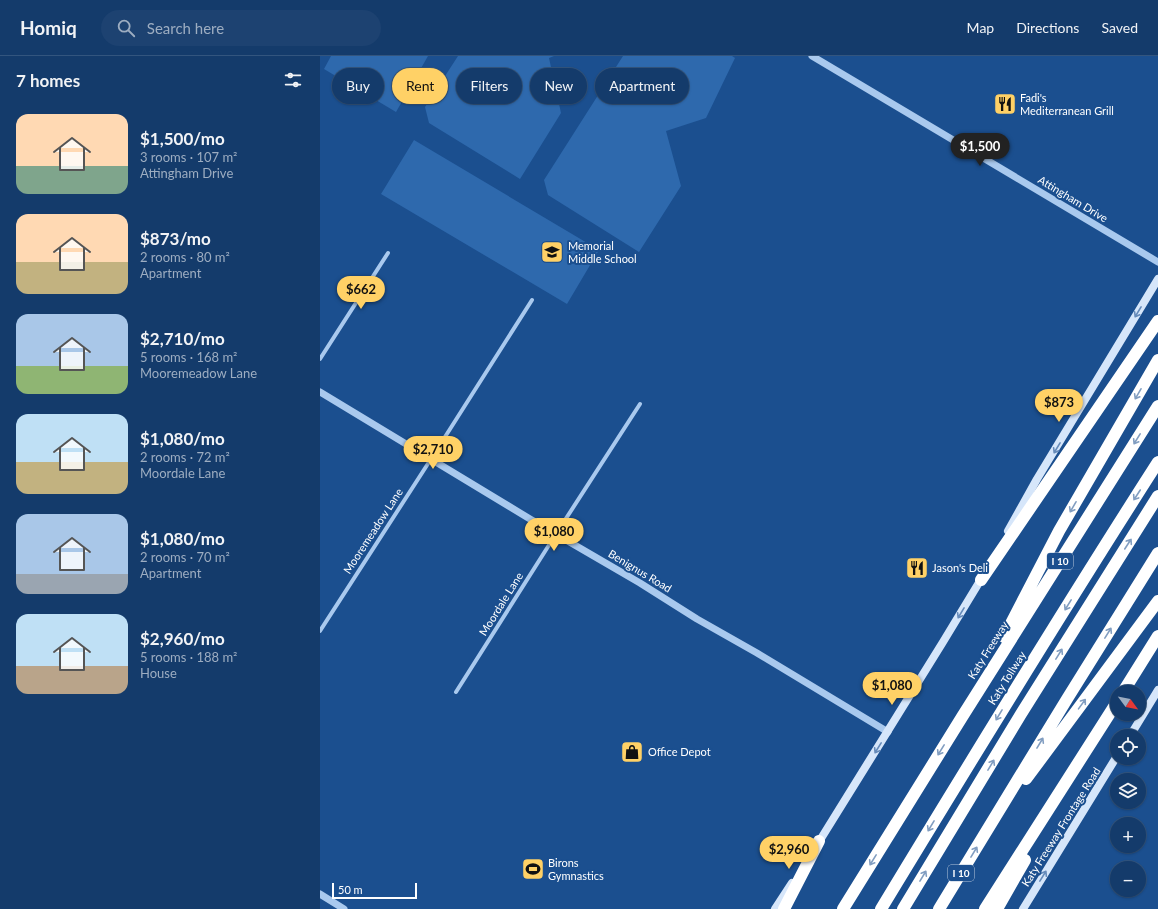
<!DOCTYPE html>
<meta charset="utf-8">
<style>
body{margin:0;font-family:Lato,sans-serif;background:#1d4271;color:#f1f3f6;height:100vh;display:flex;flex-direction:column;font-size:15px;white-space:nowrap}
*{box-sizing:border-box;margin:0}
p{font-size:13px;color:#9dadc1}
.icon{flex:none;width:22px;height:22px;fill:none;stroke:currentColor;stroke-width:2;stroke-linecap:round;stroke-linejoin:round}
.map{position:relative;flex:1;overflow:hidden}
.details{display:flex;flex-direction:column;background:#143b6b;width:320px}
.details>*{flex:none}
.banner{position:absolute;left:12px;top:12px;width:380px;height:36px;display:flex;gap:8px}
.needle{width:26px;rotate:122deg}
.fabs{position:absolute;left:790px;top:629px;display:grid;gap:8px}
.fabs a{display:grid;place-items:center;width:36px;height:36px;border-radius:50%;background:#143b6b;box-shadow:0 1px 3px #0004,0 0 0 1px #33557e;font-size:20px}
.scale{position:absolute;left:12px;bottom:10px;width:85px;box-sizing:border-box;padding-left:4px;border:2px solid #fff;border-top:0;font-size:11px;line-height:14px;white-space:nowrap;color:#fff;-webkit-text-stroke:3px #1b4f8f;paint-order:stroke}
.price{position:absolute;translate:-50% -34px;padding:0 9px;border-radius:14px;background:#ffd166;color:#111;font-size:13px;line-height:26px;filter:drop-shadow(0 1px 2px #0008)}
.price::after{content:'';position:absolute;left:50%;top:24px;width:12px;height:9px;margin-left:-6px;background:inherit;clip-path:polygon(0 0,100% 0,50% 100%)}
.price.on{background:#222;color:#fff}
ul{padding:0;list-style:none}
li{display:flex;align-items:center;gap:12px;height:100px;padding:0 16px}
li span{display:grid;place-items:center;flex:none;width:112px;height:80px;border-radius:12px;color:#555}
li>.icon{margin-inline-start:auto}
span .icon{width:48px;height:48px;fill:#fffc;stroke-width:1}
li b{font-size:17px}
h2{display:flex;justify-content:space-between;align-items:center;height:48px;padding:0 16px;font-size:17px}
.tag{padding:0 14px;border-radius:18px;background:#143b6b;box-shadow:0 1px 3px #0004,0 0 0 1px #33557e;font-size:14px;line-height:36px}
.tag.on{background:#ffd166;color:#111}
header{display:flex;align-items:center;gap:24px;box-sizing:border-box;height:56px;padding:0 20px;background:#143b6b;border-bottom:1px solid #33557e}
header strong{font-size:19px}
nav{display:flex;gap:22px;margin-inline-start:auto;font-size:14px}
.search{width:280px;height:36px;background:#1d4271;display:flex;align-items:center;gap:10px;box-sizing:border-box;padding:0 14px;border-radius:22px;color:#9dadc1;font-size:15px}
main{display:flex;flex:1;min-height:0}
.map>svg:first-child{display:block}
</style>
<header>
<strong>Homiq</strong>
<div class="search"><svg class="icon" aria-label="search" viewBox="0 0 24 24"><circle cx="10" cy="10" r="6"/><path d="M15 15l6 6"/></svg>Search here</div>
<nav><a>Map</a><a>Directions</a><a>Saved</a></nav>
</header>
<main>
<section class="details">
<h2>7 homes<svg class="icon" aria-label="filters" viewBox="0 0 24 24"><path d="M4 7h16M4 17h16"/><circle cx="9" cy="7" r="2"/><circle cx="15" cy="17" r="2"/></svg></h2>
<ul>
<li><span style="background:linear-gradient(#ffd9b3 65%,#7fa58c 0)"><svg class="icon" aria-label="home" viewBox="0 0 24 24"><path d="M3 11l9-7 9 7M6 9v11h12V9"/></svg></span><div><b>$1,500/mo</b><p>3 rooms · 107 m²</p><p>Attingham Drive</p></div></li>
<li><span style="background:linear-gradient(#ffd9b3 60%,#c2b280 0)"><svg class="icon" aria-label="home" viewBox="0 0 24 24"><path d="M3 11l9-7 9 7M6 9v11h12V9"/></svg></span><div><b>$873/mo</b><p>2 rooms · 80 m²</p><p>Apartment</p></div></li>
<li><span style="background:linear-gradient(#a9c7e8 65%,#8fb573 0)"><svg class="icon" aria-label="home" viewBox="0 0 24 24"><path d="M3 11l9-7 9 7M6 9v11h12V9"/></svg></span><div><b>$2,710/mo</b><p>5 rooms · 168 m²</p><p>Mooremeadow Lane</p></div></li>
<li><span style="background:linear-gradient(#bfe0f5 60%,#c2b280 0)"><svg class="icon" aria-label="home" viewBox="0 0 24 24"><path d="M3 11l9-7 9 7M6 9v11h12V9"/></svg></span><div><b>$1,080/mo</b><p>2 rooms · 72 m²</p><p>Moordale Lane</p></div></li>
<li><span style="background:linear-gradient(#a9c7e8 75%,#9aa5b1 0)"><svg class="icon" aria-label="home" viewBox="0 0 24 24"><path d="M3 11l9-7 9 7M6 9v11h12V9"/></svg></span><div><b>$1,080/mo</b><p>2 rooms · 70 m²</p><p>Apartment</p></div></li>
<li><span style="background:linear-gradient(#bfe0f5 65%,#b9a48a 0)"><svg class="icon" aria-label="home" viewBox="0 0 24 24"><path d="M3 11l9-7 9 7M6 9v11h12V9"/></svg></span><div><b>$2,960/mo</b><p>5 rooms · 188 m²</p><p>House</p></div></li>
</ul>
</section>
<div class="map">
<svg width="838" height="853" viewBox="0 0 838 853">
<rect width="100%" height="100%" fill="#1b4f8f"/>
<!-- green -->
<path fill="#2e69ad" d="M11,0H108L76,56L4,13Z
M138,0H234L229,2L241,57L200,123L109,67L105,51Z
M303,0H412L415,2L386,62L346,75L361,130L319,196L228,139L224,124Z
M94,84L279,194L247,248L61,138Z"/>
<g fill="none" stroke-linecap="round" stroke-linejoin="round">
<!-- minor -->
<path stroke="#a9c9ee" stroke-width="4" d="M0,303L68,197
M0,575L111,403L212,244
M136,636L236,478L320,348"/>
<!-- tertiary -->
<path stroke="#a9c9ee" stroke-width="7" d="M492,0L838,206
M0,336L210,463L320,527L377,563L437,597L568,676
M0,838L24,853"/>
<!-- secondary -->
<path stroke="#d6e6fa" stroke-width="8" d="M688,475L717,423L838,223
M810,680L838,634
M497,789L623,586L663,520
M455,853L472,827
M703,853L797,700"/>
<!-- motorway -->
<path stroke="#fff" stroke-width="12" d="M661,524L838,265
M684,581L739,475L838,304
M803,636L838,580
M706,723L838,545
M464,853L499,785
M523,853L642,661L838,350
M561,853C652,703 743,554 838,406
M583,853L701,658L838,440
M619,853L747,643L838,497
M665,853L797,646
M677,853L705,804"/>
</g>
<!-- one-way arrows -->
<defs><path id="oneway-shaft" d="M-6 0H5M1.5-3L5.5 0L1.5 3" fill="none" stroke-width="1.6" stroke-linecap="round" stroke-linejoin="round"/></defs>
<g stroke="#668bba">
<use href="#oneway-shaft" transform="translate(818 256) rotate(121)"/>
<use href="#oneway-shaft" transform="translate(737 392) rotate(121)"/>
<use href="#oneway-shaft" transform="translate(641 557) rotate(121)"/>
<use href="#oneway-shaft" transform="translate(558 692) rotate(122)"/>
<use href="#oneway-shaft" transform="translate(723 820) rotate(-58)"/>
</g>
<g stroke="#829ec1">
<use href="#oneway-shaft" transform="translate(818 338) rotate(120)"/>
<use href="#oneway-shaft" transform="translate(817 383) rotate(122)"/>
<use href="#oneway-shaft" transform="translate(817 439) rotate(123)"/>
<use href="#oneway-shaft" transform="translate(753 451) rotate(120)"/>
<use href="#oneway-shaft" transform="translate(808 488) rotate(-57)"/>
<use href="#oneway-shaft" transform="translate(748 549) rotate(122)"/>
<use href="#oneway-shaft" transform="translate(788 577) rotate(-58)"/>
<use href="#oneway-shaft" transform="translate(739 598) rotate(-58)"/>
<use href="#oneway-shaft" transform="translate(762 648) rotate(-54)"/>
<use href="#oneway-shaft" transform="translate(679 659) rotate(121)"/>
<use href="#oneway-shaft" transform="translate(720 687) rotate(-59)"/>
<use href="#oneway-shaft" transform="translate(621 694) rotate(122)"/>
<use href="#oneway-shaft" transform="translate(671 709) rotate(-59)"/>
<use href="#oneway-shaft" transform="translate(611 770) rotate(121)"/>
<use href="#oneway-shaft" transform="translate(654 796) rotate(-59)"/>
<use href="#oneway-shaft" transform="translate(553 804) rotate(122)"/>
<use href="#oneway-shaft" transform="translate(603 820) rotate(-59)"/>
</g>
<!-- icons -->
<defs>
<g id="restaurant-square" transform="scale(1.15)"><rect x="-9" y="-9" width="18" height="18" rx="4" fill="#ffd166" stroke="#1b4f8f"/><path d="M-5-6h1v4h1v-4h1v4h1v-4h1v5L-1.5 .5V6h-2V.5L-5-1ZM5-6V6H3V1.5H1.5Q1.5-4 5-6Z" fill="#111"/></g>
<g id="school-square" transform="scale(1.15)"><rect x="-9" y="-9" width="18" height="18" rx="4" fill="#ffd166" stroke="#1b4f8f"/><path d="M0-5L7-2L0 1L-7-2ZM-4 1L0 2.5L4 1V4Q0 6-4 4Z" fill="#111"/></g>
<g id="shop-square" transform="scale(1.15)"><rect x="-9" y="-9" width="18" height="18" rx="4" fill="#ffd166" stroke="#1b4f8f"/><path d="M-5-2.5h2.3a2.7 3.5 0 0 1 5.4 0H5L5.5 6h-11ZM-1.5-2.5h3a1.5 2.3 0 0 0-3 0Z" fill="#111"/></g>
<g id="stadium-square" transform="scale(1.15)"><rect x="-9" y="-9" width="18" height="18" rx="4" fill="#ffd166" stroke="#1b4f8f"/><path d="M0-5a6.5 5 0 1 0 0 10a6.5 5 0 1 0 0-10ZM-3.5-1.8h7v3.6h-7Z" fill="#111"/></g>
</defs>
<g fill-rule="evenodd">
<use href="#restaurant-square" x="685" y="48"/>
<use href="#school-square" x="232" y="196"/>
<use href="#restaurant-square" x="597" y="512"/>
<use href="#shop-square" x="312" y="696"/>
<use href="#stadium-square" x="213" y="813"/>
</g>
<g text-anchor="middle" stroke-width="4" stroke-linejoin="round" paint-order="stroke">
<!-- shield labels -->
<g fill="#1b4f8f" stroke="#bbcadd" stroke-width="1">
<rect x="727" y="497" width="26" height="16" rx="3"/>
<rect x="628" y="809" width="26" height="16" rx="3"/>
</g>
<g font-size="10" font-weight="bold" fill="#fff">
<text x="740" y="509">I 10</text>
<text x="641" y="821">I 10</text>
</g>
<!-- poi labels -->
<g font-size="11" fill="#fff" stroke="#1b4f8f" text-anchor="start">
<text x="700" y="46">Fadi's<tspan x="700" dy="13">Mediterranean Grill</tspan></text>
<text x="248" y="194">Memorial<tspan x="248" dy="13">Middle School</tspan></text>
<text x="612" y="516">Jason's Deli</text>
<text x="328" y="700">Office Depot</text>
<text x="228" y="811">Birons<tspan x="228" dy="13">Gymnastics</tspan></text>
</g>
<!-- street labels -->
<g font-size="11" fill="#fff" stroke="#1b4f8f">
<text transform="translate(753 143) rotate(31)" y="4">Attingham Drive</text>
<text transform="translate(53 475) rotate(-57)" y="4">Mooremeadow Lane</text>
<text transform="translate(320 515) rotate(31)" y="4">Benignus Road</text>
<text transform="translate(181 548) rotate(-58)" y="4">Moordale Lane</text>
<text transform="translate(668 594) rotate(-58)" y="4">Katy Freeway</text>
<text transform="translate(687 622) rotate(-58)" y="4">Katy Tollway</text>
<text transform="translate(741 771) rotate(-58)" y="4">Katy Freeway Frontage Road</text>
</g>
</g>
</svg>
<div class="fabs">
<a><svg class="needle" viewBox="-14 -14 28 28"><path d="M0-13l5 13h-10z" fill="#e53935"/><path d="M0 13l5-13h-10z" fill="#9dadc1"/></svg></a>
<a><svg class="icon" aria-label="locate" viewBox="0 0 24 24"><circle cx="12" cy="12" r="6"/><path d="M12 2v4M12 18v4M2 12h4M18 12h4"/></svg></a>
<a><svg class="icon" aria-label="layers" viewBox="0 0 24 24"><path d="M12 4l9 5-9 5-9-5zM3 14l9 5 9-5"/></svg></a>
<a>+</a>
<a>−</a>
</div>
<div class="scale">50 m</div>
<b class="price on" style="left:660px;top:111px">$1,500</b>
<b class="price" style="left:41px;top:254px">$662</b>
<b class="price" style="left:739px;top:367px">$873</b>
<b class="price" style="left:113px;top:414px">$2,710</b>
<b class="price" style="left:234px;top:496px">$1,080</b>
<b class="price" style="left:572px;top:650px">$1,080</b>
<b class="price" style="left:469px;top:814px">$2,960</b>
<div class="banner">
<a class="tag">Buy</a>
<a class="tag on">Rent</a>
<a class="tag">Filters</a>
<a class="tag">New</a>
<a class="tag">Apartment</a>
</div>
</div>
</main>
